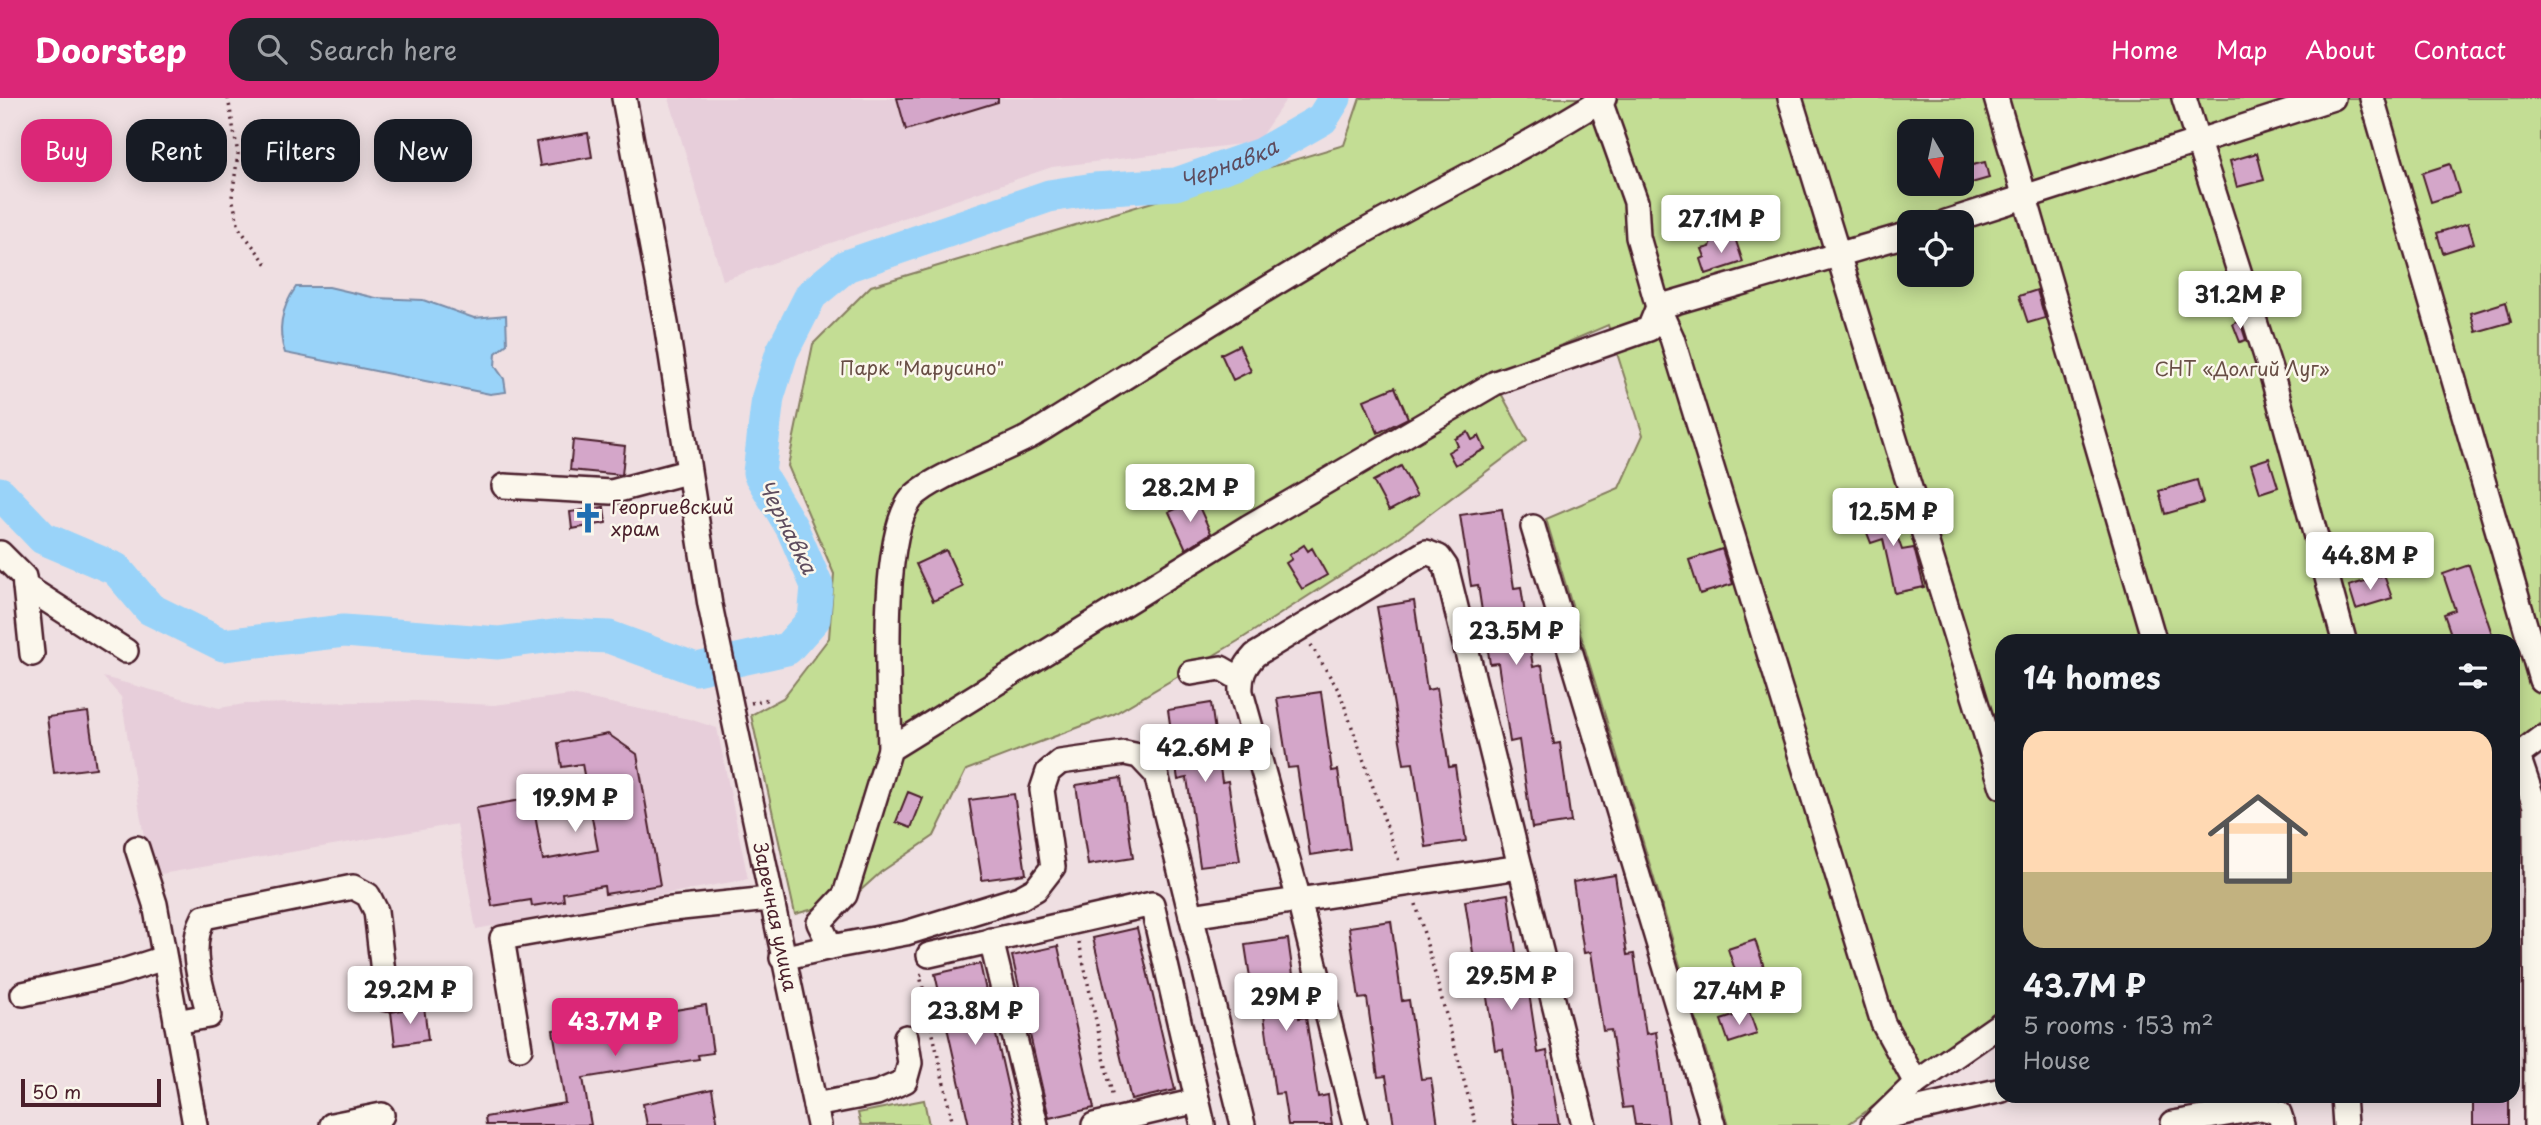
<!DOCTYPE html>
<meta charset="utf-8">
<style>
body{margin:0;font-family:"Playpen Sans",sans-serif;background:#20242c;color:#f1f3f6;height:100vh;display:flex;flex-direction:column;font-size:26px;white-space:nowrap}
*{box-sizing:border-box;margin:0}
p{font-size:23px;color:#9ea1a6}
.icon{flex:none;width:38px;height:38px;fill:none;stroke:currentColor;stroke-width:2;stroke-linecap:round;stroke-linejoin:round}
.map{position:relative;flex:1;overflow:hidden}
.details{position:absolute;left:1995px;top:536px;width:525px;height:469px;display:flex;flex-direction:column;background:#171b24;border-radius:21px;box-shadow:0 4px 18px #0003}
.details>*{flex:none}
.banner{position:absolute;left:21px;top:21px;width:665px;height:63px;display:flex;gap:14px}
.needle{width:46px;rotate:171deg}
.fabs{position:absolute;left:1897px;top:21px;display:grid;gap:14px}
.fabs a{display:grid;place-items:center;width:77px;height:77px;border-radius:14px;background:#171b24;box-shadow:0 4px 18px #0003;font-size:35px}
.scale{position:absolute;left:21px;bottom:18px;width:140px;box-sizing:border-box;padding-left:7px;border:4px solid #4a1f2b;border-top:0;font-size:19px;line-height:24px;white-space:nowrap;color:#4a1f2b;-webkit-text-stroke:5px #fbf7ec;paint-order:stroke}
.price{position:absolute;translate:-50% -60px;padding:0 16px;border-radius:7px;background:#fff;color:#222;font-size:23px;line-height:46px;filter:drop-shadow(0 2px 4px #0008)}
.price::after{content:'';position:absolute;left:50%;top:42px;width:21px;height:16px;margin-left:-10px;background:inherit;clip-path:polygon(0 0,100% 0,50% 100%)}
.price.on{background:#db2777;color:#fff}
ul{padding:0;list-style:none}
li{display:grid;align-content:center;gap:14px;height:371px;padding:0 28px}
li span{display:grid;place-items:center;height:217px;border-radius:21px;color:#555}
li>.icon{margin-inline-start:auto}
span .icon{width:126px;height:126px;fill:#fffc;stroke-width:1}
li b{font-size:30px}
h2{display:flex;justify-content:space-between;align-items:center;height:84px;padding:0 28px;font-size:30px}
.pill{padding:0 24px;border-radius:21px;background:#171b24;box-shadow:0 4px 18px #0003;font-size:24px;line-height:63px}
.pill.on{background:#db2777;color:#fff}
header{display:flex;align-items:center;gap:42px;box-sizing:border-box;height:98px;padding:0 35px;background:#db2777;color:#fff}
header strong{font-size:33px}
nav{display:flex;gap:38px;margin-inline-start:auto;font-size:24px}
.search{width:490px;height:63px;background:#20242c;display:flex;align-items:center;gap:18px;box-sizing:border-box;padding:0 24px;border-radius:21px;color:#9ea1a6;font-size:26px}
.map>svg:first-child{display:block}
</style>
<header>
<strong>Doorstep</strong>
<div class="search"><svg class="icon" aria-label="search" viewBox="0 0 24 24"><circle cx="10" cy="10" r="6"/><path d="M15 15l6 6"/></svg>Search here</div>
<nav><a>Home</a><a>Map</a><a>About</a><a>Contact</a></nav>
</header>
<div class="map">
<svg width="2541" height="1027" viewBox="0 0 2541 1027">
<rect width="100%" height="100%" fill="#efdfe2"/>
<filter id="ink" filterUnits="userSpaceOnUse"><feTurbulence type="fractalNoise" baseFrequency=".0143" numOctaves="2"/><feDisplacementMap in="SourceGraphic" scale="14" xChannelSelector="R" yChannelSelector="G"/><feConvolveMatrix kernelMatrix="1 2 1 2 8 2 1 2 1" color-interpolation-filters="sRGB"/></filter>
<g filter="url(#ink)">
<!-- built -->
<path fill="#e7ceda" d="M669,0H1287L1257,44L1052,69L723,182Z
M103,579L219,610L245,606L416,603L494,607L571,597L689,621L717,630L748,781L476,831L457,726L161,776L144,739L121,599Z"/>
<!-- green -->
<path fill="#c3dd94" stroke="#867e60" stroke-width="2" fill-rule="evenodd" d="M1360,0H2541V625L2513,646V542H2002V916L1847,1027H1728L1546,421L1619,390L1643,337L1608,227L1491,277L1527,343L1394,443L1238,543L1114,616L966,672L934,738L881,774L851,801L795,816L751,617L783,600L829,540L834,476L788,368L813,246L871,188L1344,47ZM1909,33H1962V86H1909ZM1909,124H1962V177H1909Z
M924,1002L929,1027H861L858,1015Z"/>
<!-- water -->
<path fill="#99d3f9" stroke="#798ba7" stroke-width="2" d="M296,189H329L376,200L423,202L474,220L506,217L507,246L496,255L495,268L504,281L506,294L490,296L285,255C277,232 282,209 296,189Z"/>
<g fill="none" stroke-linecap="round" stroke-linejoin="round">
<!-- river -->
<path stroke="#99d3f9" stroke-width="33" id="s1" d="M0,395L43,440L116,471L150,511L223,547L344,533L498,545L561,537L609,539L696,571L787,551L814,521L817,488L792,430L759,375L768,299L782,254L811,197L846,168L1049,98L1094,91L1176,86L1261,56L1322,21L1335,0"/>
</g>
<!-- building -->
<path fill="#d4a6c9" stroke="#4a1f2b" stroke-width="2" d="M897,0H998V4L906,32Z
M588,35L592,59L540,68L536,44Z
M2257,55L2264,82L2237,89L2230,63Z
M1985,64L1989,80L1968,86L1964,69Z
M2450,66L2459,95L2431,104L2422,75Z
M2468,125L2474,145L2443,155L2437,135Z
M1735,140L1743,164L1706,176L1701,161L1705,159L1702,151L1710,149L1712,143Z
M2037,192L2045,220L2028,225L2019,198Z
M2506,204L2511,224L2476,234L2471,215Z
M2240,223L2246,242L2240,244L2233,226Z
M1239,247L1251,273L1233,282L1221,256Z
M1395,289L1408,320L1378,335L1364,302Z
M1468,334L1472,342L1479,338L1485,351L1455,367L1448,354L1458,348L1455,341Z
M573,342L625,348L622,377L570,372Z
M2269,360L2278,389L2260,395L2251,366Z
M1401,368L1417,398L1389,413L1373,383Z
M2197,382L2203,405L2165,416L2159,393Z
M1884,401L1902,452L1914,450L1924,489L1895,495L1883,441L1871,445L1859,414L1875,408L1874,403Z
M1196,402L1211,435L1186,451L1169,414Z
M604,409L606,425L572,431L570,414Z
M1502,411L1514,490L1521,489L1533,569L1542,567L1554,646L1560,645L1571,724L1532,730L1519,642L1510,644L1498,565L1490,566L1478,487L1471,488L1460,417Z
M1304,447L1308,453L1312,450L1327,477L1302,491L1286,465L1292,461L1289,457Z
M1722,451L1733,486L1700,496L1689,462Z
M946,452L963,489L933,503L916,466Z
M2469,467L2494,542H2453L2444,516L2455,512L2443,476Z
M2384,477L2392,500L2356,511L2349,488Z
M1414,503L1427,592L1437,590L1449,669L1455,668L1466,743L1426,749L1413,665L1404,666L1377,509Z
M1321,594L1332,673L1338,672L1350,751L1310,757L1297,669L1288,670L1277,600Z
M1211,605L1222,684L1228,683L1240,763L1200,768L1187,680L1178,682L1168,612Z
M88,614L96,670L54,675L47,619Z
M608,636L637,656L660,787L605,796L604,788L563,795L564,803L532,808L531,802L492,808L476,710L532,700L543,762L598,752L582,666L562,669L558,645Z
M1121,680L1133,760L1088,767L1076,687Z
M908,694L923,700L911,730L896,724Z
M1014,696L1026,776L982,782L969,702Z
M1615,777L1627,857L1634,856L1646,936L1656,934L1669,1027H1635L1632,1009L1623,1010L1611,932L1603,933L1591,854L1584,855L1573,784Z
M1508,796L1519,876L1526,875L1538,955L1547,953L1559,1027H1514L1503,951L1495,952L1483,873L1476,874L1465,803Z
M1391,823L1402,903L1409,902L1421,981L1431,980L1438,1027H1394L1386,978L1378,979L1367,900L1359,901L1349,829Z
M1137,830L1175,992L1131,1002L1093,840Z
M1288,841L1299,920L1306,919L1318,999L1328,997L1332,1027H1288L1283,995L1275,996L1264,917L1256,918L1245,847Z
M1755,842L1764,869L1737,878L1728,851Z
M1058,848L1094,1010L1049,1020L1012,858Z
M980,866L1007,986L1016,1027H969L935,876Z
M706,907L713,955L698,957L699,961L583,980L591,1027H486L485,1019L565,1005L553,932Z
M424,908L428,942L395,947L391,914Z
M1749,913L1757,936L1729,945L1721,922Z
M712,991L718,1027H647L643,1006Z
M2473,998H2509V1027H2473Z"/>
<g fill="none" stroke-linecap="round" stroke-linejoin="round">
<!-- minor casing -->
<g stroke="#4a1f2b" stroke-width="28">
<g id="minor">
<path id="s2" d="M624,0L666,225L710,507L819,1027"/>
<path d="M1790,0L2002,689"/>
<path d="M1996,0L2154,542"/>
<path d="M2184,0L2272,277L2344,542"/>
<path d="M2372,0L2541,582"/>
<path d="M1600,3L1636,104L1638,139L1658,209L1672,240L1883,925L1916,985"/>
<path d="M1946,124L2333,0"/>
<path d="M504,388L611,394L687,374"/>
<path d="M1533,429L1713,1027"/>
<path d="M0,455L24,479L32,556"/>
<path d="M25,488L126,553"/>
<path d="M1191,575L1221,570L1240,581"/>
<path d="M890,651C889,597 879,439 912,400C932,378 1004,354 1034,336C1136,273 1236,207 1340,147C1427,97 1519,54 1604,0"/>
<path d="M2518,658L2535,708L2536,1027"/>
<path d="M2513,661L2541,640"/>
<path d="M137,750L155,806L195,1027"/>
<path d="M1191,818L1520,769"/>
<path d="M991,842L1036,1027"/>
<path d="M831,849L906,835L1020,800L1036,791L1053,769L1042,692L1048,674L1060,664L1125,655L1139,658L1156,676L1243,1027"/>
<path d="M929,857L1152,806L1203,1027"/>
<path d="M782,860L831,849L819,825L845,797L890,651L1248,429L1495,285L1649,231L1658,209L1909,136"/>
<path d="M23,896L117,875L164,860"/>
<path d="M176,924L209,918C201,884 187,851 204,819L353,789L368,797L376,813L386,901"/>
<path d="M520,950L502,840L662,812L769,801"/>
<path d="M2343,998L2345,1027"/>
<path d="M815,1007L877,995L905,983L910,965L906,939"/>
<path d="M1885,1019L2002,992"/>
<path d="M2173,1025L2262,1010L2279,1015L2283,1027"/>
<path d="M332,1027L382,1017"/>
<path d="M1094,1027L1197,1003"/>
<path d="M1355,1027L1299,802L1241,594C1240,578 1244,569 1255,557L1426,454L1439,459L1446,469L1584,1027"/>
<path d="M1873,1027L1916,985L2002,925"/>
</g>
</g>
<!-- path -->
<path stroke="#4a1f2b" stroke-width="3.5" stroke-dasharray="2 5" stroke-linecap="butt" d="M228,0L238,56L232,99L239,130L269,169
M1311,547L1340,595L1400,766
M751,605L769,601
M1416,806L1476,1027
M1079,844L1113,1001
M922,876L920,877L953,1027"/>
<!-- minor -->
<use href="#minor" stroke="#fbf7ec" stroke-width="23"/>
</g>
</g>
<!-- icons -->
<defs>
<g id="church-bare" transform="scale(2.415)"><path d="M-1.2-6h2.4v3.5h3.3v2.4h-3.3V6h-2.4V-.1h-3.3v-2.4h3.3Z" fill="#1f6fb2" stroke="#fbf7ec" stroke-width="2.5" paint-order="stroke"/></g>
</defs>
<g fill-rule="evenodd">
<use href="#church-bare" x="588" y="420"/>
</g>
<g text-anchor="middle" stroke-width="5" stroke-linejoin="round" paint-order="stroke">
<!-- park labels -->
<g font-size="19" fill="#684e45" stroke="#fbf7ec">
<text x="922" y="277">Парк "Марусино"</text>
<text x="2242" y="278">СНТ «Долгий Луг»</text>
</g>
<!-- poi labels -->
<g font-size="19" fill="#4a1f2b" stroke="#fbf7ec" text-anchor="start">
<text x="611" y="416">Георгиевский<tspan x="611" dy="22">храм</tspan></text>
</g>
<!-- street labels -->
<g font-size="19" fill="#4a1f2b" stroke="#fbf7ec">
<text dy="7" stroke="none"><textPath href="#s2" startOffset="833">Заречная улица</textPath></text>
</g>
<!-- water labels -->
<g font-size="21" font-style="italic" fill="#5e4c5e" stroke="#fbf7ec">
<text dy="7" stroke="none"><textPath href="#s1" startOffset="1682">Чернавка</textPath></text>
<text transform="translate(787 429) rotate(63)" y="7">Чернавка</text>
</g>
</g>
</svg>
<div class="fabs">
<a><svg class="needle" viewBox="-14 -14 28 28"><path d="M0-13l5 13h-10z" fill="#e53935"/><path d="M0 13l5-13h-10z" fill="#9ea1a6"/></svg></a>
<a><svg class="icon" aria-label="locate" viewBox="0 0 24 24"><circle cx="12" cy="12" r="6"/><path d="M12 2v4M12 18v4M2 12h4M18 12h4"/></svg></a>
</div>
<div class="scale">50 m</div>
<b class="price" style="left:1721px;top:157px">27.1M ₽</b>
<b class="price" style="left:2240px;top:233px">31.2M ₽</b>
<b class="price" style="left:1190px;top:426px">28.2M ₽</b>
<b class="price" style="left:1893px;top:450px">12.5M ₽</b>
<b class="price" style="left:2370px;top:494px">44.8M ₽</b>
<b class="price" style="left:1516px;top:569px">23.5M ₽</b>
<b class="price" style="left:1205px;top:686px">42.6M ₽</b>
<b class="price" style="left:575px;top:736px">19.9M ₽</b>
<b class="price" style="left:1511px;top:914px">29.5M ₽</b>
<b class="price" style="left:410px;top:928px">29.2M ₽</b>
<b class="price" style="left:1739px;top:929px">27.4M ₽</b>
<b class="price" style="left:1286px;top:935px">29M ₽</b>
<b class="price" style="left:975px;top:949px">23.8M ₽</b>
<b class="price on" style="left:615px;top:960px">43.7M ₽</b>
<div class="banner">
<a class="pill on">Buy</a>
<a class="pill">Rent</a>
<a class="pill">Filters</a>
<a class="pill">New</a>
</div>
<section class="details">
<h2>14 homes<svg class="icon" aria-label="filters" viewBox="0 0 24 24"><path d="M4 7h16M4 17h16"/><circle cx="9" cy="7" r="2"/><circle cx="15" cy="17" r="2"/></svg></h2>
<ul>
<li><span style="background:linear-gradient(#ffd9b3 65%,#c2b280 0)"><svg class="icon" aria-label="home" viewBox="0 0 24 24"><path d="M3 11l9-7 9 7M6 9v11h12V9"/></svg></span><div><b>43.7M ₽</b><p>5 rooms · 153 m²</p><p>House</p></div></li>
</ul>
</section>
</div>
